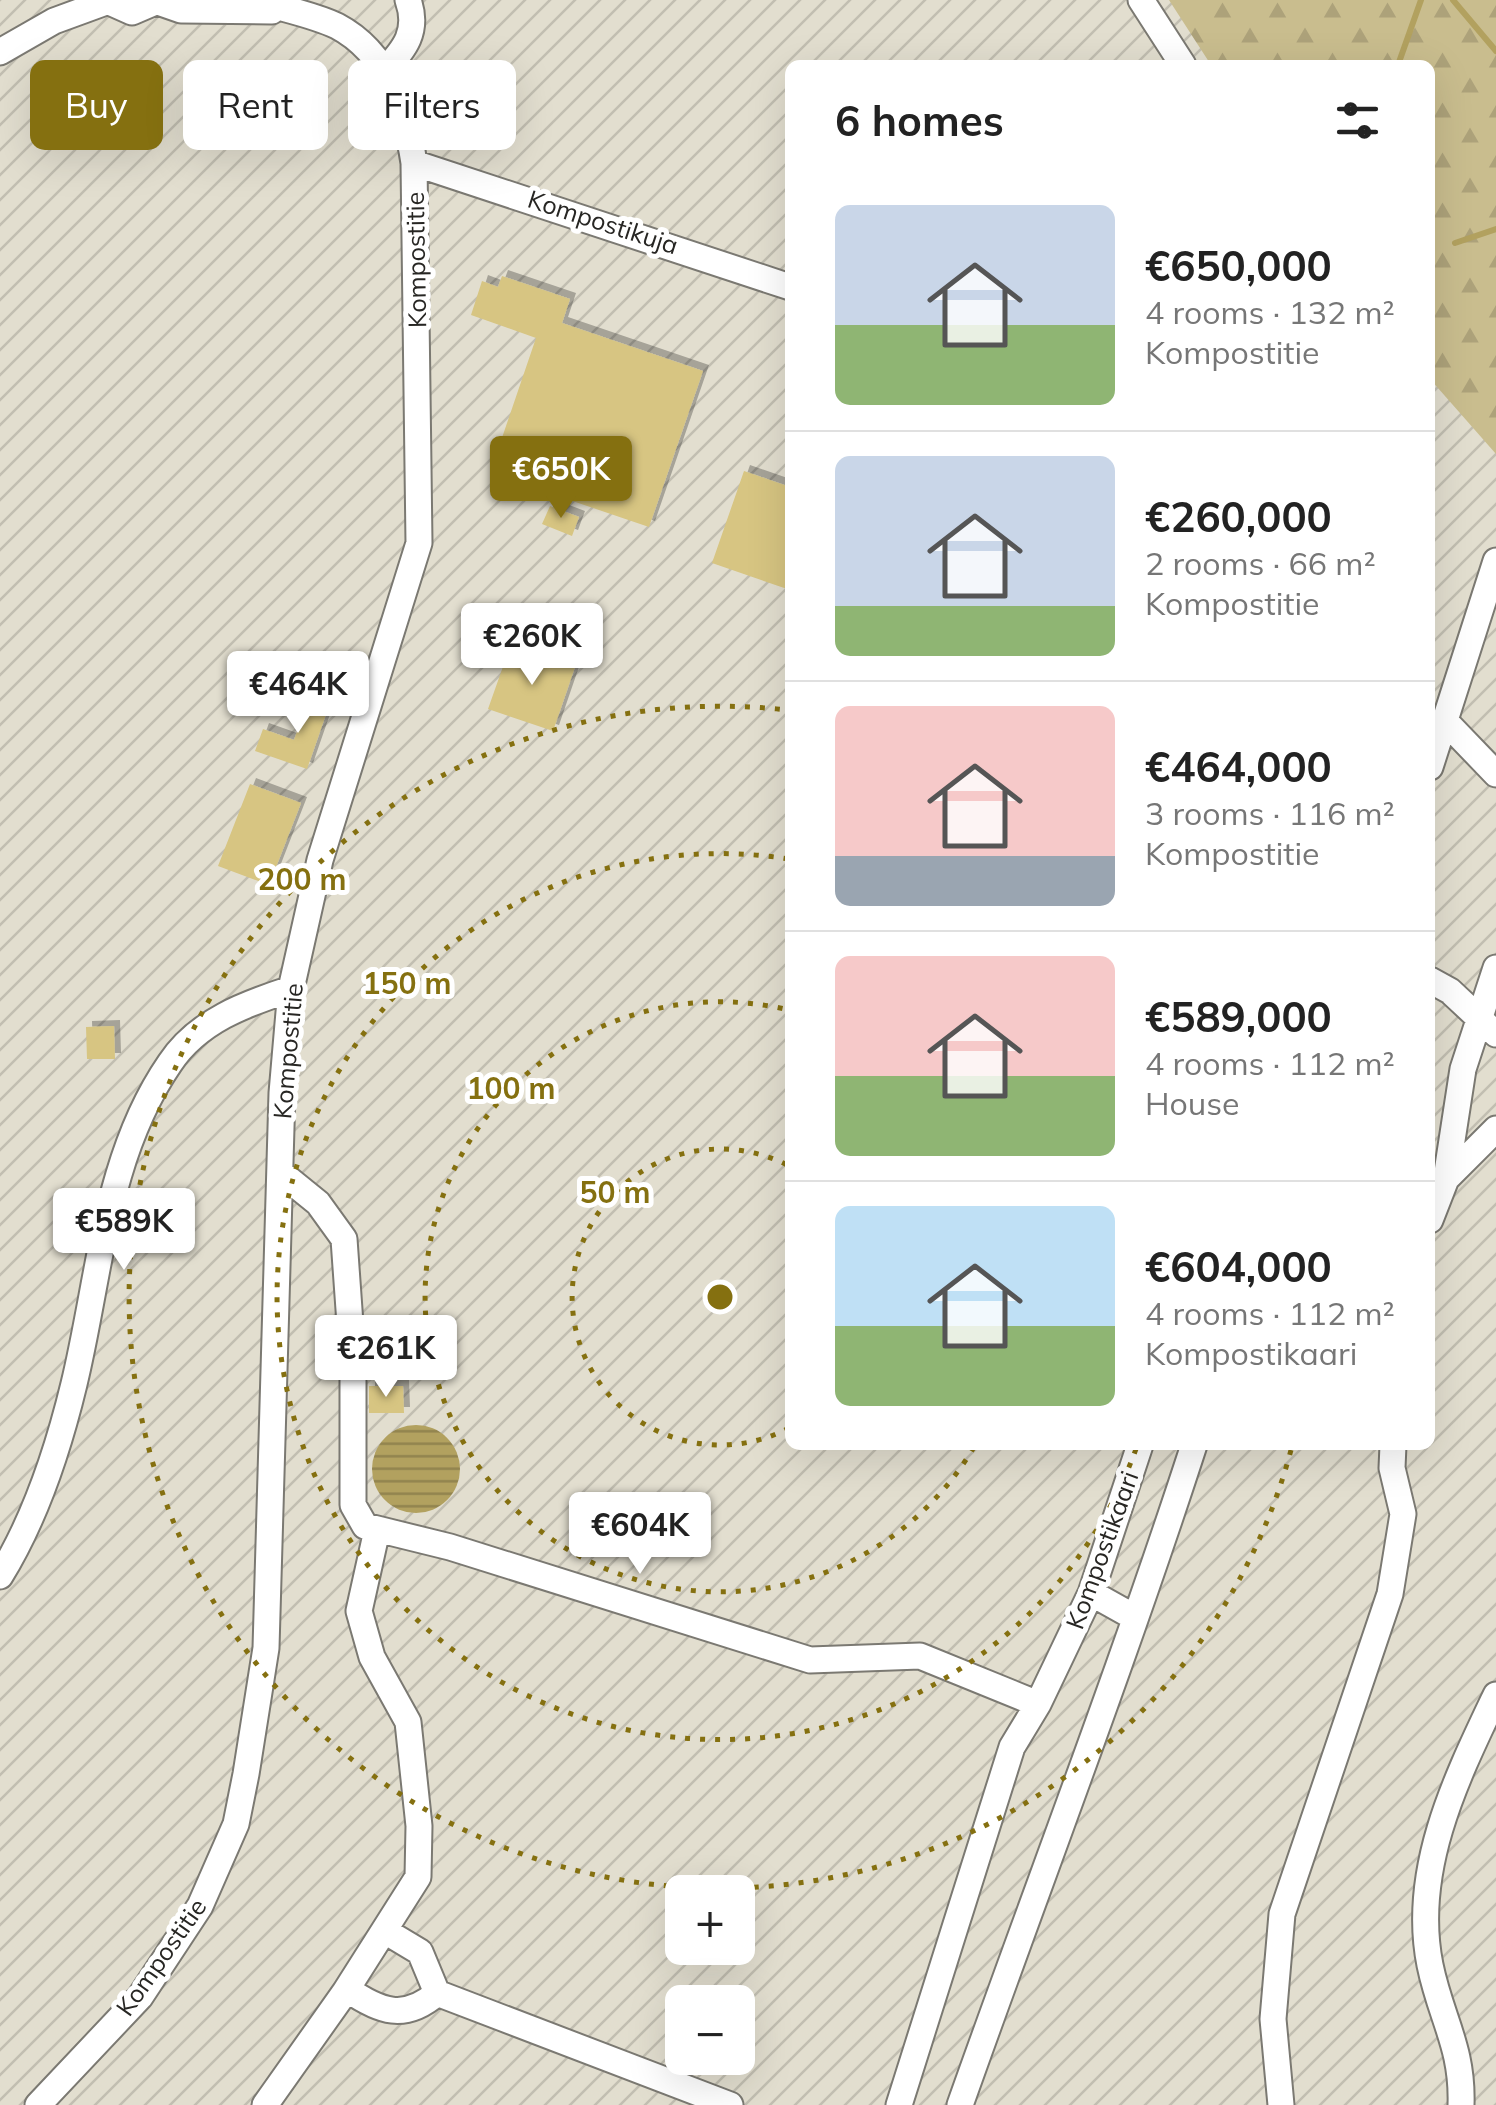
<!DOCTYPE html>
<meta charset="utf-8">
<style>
body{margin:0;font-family:Mulish,sans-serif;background:#f2f2f2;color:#222;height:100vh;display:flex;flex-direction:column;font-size:38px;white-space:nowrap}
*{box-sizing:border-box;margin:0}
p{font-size:32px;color:#767676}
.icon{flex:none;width:55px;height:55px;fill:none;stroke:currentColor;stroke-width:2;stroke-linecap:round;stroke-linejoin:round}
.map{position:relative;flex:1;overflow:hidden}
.panel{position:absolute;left:785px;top:60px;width:650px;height:1390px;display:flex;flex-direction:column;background:#fff;border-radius:15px;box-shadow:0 10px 40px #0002}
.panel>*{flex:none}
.banner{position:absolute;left:30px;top:60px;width:605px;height:90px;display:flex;gap:20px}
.buttons{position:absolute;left:665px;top:1875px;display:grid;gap:20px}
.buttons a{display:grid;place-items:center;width:90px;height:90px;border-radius:15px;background:#fff;box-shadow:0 10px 40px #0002;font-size:50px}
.price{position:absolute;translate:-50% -85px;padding:0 22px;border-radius:10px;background:#fff;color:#222;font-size:32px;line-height:65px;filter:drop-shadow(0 2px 5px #0008)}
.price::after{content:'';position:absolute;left:50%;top:60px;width:30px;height:22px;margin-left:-15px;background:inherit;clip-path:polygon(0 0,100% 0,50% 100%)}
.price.on{background:#857010;color:#fff}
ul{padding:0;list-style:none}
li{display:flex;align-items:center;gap:30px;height:250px;padding:0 50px}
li+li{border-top:2px solid #e0e0e0}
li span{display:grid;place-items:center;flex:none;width:280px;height:200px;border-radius:15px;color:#555}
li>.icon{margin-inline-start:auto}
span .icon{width:120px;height:120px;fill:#fffc;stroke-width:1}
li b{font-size:42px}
h2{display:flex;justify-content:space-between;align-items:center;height:120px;padding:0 50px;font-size:42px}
.tag{padding:0 35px;border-radius:15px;background:#fff;box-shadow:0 10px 40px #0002;font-size:35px;line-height:90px}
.tag.on{background:#857010;color:#fff}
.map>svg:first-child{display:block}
</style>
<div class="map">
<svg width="1496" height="2105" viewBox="0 0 1496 2105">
<defs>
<pattern id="industrial-furrows" width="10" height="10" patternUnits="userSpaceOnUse" patternTransform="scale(2.5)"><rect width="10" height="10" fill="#e2decf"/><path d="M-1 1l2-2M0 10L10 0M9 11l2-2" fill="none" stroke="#c2beb1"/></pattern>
<pattern id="forest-firs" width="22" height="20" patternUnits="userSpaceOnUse" patternTransform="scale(2.5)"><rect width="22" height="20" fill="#c9bd8e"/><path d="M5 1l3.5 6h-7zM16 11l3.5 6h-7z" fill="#ada27a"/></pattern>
<pattern id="water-rules" width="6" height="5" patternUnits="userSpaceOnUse" patternTransform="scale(2.5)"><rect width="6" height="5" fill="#b2a15f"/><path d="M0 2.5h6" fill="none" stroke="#91834e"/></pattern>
<filter id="shadow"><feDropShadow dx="6" dy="-6" stdDeviation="0" flood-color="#0004"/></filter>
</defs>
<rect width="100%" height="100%" fill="#eae8e0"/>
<!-- industrial -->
<path fill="url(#industrial-furrows)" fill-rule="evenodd" d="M0,0H1496V2105H0ZM790,65H1430V1445H790ZM682,1892H738V1948H682ZM682,2002H738V2058H682Z"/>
<!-- forest -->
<path fill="url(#forest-firs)" d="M1169,0H1496V454L1430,379V65H1211Z"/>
<!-- water -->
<path fill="url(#water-rules)" d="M372 1469a44 44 0 1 1 88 0a44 44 0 1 1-88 0Z"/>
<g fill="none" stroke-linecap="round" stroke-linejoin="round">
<!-- stream -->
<path stroke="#b2a15f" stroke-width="6" d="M1453,0L1496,51
M1398,65L1421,0
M1455,243L1496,229"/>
</g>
<!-- building -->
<path fill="#d7c582" filter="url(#shadow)" d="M502,276L570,299L562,323L703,371L649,527L490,473L536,338L471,315L482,281L498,287Z
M744,471L790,487V590L712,563Z
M550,506L579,517L572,536L542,524Z
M511,644L575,667L553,731L488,709Z
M311,693L331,700L307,769L255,751L263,729L294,740Z
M250,784L301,803L269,885L218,866Z
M114,1026L115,1059H87L86,1027Z
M369,1386H403L404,1413H369Z"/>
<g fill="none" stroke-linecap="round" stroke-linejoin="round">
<!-- minor casing -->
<g stroke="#7b7972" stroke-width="29">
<path id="minor" d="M105,0L132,12L160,0
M1141,0L1183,65
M158,2L181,10L272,11
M0,52L54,21L106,2
M384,71C405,49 419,31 408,0
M414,163L790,287
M1445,721L1496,774
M1430,767L1496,561
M1430,980L1450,991L1496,1034
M281,1173L318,1203L344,1239L353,1366V1505L365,1526L450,1547L810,1660L920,1656L1038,1704L1091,1593L1140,1445
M1446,1179L1463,1069L1496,968
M1430,1220L1446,1179L1496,1129
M0,1576C36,1518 58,1450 74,1384C100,1277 105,1157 170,1063C198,1021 245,1004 291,989
M1091,1593L1134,1617
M385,1931L420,1952L437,1993L730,2105
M347,1989C380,2012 405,2021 437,1993
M38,2105L140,1997L200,1906L236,1824L246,1774L266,1648L282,1093L291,989L320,860L419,543L414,163C406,110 388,53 337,26C312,14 282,9 255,0
M265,2105L345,1992L418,1877L419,1826L408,1722L372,1657L359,1611L377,1530
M899,2105L1012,1747L1038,1704
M960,2105C1038,1885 1122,1667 1194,1445
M1281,2105L1273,2019L1282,1914L1390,1594L1403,1514L1392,1468L1393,1445
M1461,2105C1463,2047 1441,2019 1430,1965C1411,1870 1456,1779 1496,1695"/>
</g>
<!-- minor -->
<use href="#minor" stroke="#fff" stroke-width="25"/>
</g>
<!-- distance rings -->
<g fill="none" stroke="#857010" stroke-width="5" stroke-dasharray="5 10">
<path d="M789 1428A148 148 0 1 1 789 1166"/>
<path d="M974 1447A295 295 0 1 1 789 1010"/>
<path d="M1136 1449A443 443 0 1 1 789 859"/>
<path d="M1291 1450A591 591 0 1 1 787 710"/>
</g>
<g text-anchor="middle" stroke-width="10" stroke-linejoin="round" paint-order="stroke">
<!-- street labels -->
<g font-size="25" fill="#272623" stroke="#fff">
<text transform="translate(603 222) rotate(18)" y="9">Kompostikuja</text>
<text transform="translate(416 260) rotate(-91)" y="9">Kompostitie</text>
<text transform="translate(288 1051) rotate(-85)" y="9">Kompostitie</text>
<text transform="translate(1102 1550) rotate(-70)" y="9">Kompostikaari</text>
<text transform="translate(161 1957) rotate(-55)" y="9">Kompostitie</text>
</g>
</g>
<circle cx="720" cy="1297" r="15" fill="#857010" stroke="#fff" stroke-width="5"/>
<g font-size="30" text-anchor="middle" font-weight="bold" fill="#857010" stroke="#fff" stroke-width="10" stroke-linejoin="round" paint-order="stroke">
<text x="302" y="890">200 m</text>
<text x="407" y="994">150 m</text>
<text x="511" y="1099">100 m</text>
<text x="615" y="1203">50 m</text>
</g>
</svg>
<div class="buttons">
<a>+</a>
<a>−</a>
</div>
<b class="price on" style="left:561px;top:521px">€650K</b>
<b class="price" style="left:532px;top:688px">€260K</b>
<b class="price" style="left:298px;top:736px">€464K</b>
<b class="price" style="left:124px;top:1273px">€589K</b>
<b class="price" style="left:386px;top:1400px">€261K</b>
<b class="price" style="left:640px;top:1577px">€604K</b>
<div class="banner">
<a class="tag on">Buy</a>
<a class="tag">Rent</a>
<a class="tag">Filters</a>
</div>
<section class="panel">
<h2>6 homes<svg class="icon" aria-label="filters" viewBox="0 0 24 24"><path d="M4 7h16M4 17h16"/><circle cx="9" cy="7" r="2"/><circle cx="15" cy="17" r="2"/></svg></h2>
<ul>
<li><span style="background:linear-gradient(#c9d6e8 60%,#8fb573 0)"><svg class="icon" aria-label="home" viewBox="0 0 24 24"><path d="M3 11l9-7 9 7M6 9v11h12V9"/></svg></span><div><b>€650,000</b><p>4 rooms · 132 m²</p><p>Kompostitie</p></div></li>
<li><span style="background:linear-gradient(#c9d6e8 75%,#8fb573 0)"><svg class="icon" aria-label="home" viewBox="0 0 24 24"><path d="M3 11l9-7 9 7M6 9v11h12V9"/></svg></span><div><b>€260,000</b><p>2 rooms · 66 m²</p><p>Kompostitie</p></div></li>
<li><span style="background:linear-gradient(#f6c9c9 75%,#9aa5b1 0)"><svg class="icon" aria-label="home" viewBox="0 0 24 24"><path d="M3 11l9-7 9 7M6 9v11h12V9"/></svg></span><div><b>€464,000</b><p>3 rooms · 116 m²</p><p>Kompostitie</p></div></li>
<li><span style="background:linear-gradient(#f6c9c9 60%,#8fb573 0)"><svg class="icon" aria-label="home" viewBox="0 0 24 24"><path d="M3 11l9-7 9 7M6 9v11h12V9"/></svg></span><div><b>€589,000</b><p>4 rooms · 112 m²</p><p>House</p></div></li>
<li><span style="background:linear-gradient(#bfe0f5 60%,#8fb573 0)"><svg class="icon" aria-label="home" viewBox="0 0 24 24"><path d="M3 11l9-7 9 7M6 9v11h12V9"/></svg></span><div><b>€604,000</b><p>4 rooms · 112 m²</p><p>Kompostikaari</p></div></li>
</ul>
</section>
</div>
